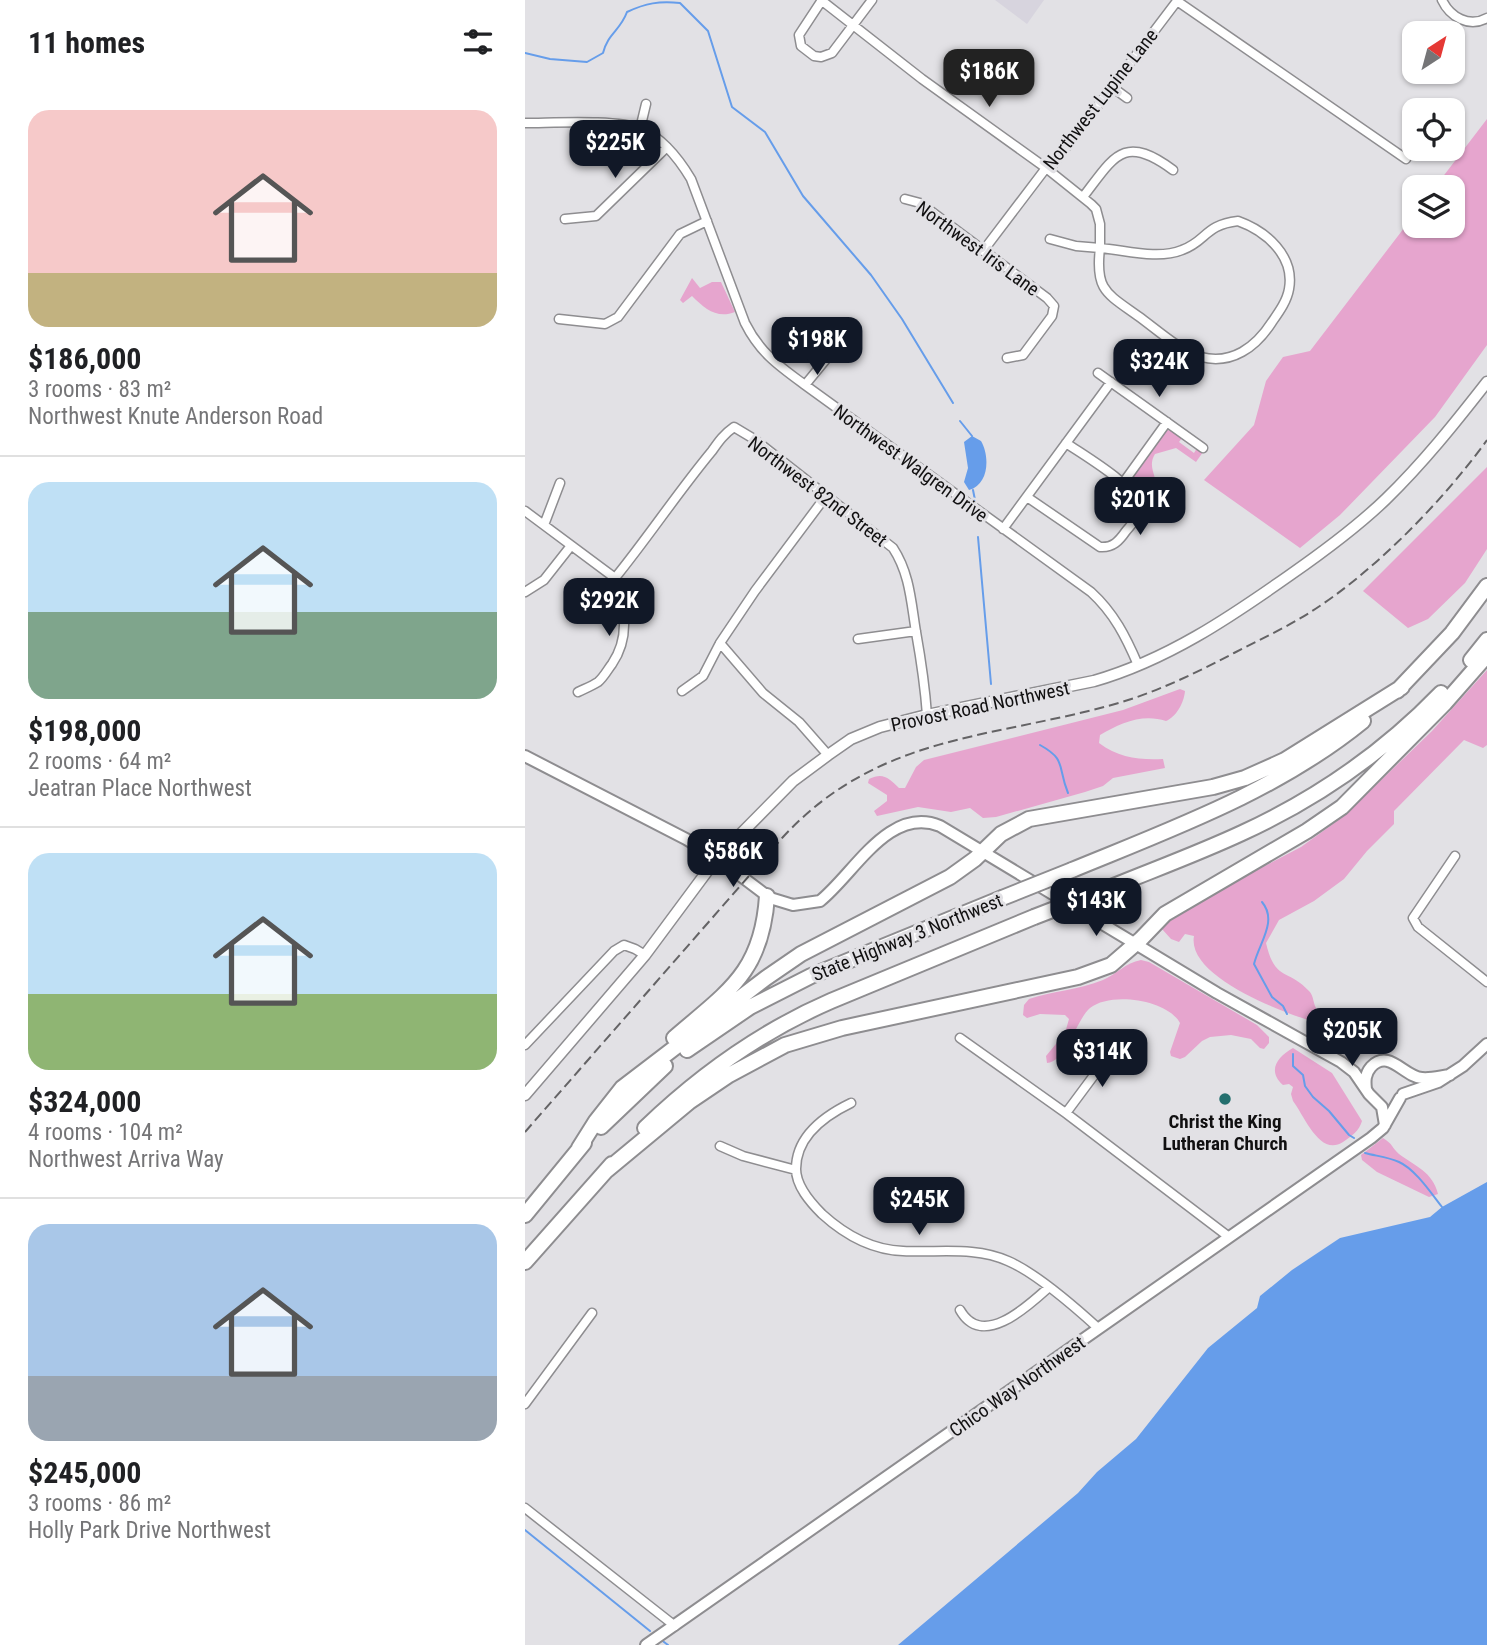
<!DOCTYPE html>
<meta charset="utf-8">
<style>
body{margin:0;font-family:"Roboto Condensed",sans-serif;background:#f2f2f2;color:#202124;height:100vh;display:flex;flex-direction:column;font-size:26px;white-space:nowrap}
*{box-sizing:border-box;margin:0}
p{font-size:23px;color:#757577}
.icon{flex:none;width:38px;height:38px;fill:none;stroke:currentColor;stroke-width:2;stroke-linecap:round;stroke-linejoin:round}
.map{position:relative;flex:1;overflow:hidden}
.details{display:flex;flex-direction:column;background:#fff;width:525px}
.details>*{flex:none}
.needle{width:46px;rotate:36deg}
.controls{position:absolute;left:877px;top:21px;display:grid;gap:14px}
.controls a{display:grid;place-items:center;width:63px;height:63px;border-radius:14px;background:#fff;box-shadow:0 2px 5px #0004;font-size:35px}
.price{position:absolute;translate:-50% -60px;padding:0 16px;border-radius:14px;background:#111827;color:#fff;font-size:23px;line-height:46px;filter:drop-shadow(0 2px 4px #0008)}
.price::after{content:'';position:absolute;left:50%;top:42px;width:21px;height:16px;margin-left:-10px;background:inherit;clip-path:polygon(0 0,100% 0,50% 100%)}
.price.on{background:#222;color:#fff}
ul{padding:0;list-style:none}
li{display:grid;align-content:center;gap:14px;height:371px;padding:0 28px}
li+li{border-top:2px solid #e0e0e0}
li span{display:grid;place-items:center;height:217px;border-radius:21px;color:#555}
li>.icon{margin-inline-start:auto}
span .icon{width:126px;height:126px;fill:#fffc;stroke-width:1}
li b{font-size:30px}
h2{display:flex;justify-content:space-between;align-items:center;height:84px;padding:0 28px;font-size:30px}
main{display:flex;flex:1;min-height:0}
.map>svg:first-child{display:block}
</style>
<main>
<section class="details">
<h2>11 homes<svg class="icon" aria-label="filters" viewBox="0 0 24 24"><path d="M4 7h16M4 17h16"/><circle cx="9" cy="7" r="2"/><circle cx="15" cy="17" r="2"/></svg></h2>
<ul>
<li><span style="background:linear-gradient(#f6c9c9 75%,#c2b280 0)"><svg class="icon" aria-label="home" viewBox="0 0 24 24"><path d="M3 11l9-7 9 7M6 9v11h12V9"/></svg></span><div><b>$186,000</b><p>3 rooms · 83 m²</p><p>Northwest Knute Anderson Road</p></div></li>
<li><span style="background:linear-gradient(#bfe0f5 60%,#7fa58c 0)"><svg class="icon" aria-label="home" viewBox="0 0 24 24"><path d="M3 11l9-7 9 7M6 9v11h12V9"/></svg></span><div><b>$198,000</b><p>2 rooms · 64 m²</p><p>Jeatran Place Northwest</p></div></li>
<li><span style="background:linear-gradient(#bfe0f5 65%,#8fb573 0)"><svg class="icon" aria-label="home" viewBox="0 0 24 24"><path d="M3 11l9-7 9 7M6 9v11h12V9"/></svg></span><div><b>$324,000</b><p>4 rooms · 104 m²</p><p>Northwest Arriva Way</p></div></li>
<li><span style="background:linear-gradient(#a9c7e8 70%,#9aa5b1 0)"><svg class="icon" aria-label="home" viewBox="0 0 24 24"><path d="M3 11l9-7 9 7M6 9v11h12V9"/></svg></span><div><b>$245,000</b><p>3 rooms · 86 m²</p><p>Holly Park Drive Northwest</p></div></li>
</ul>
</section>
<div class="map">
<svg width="962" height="1645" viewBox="0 0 962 1645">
<rect width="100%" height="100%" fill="#e2e1e5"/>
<!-- built -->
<path fill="#d7d4de" d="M470,0H519L502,24Z"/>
<!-- green -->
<path fill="#e6a5ce" d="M962,119V345L910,417L815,515L775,548L679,480L729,425L741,381L758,357L785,351L889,215V226H928V187H910Z
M167,278L175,288L187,282H196L210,312C192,319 180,309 167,296L158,303L155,300Z
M643,430L648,431L657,438L654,442L669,453L672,448L678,452L671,462L651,448L630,454C622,467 632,476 632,490C633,498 630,500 633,508L625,520L617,515L616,499L605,481L638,434Z
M962,467V549L940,583L903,619L883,628L838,591Z
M962,670V745L958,748L939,740L869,811V824L842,851L819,879L789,901L754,920L741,943C750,982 763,968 784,991C788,995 788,1000 790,1006C792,1011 797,1016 799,1020L797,1024C765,1016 661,978 669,936L660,934L654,942L646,939L637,929L639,923L656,910L776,847L819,816L907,731Z
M655,689L660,691C659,703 651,717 641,721C618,713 595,723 575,735L574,743C594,758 614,760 638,759L640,768L588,778L578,786L560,792L471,817L458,818L445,808L426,812L393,807L352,816L349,811L362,801V795L343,783L344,779C358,772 364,778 374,788H380L391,767L399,760L598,710Z
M616,960L624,962L732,1025L744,1037V1043L739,1049L735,1048L726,1039L706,1035L685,1037L677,1041L660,1057L655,1059L646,1056L645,1052L655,1023C643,1000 586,991 565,1008C551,1020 542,1061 522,1063L521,1056L540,1033L544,1019L540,1015L515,1014L502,1018L498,1015L499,1005L504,999C528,991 554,990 578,980C592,974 600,963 616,960Z
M768,1048L807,1073L837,1121C834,1131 827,1136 818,1142C795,1157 780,1117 768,1101L766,1094L768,1087L764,1084L758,1085C742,1071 752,1057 768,1048Z
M858,1138C868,1144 867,1148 874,1154C890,1166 908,1172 913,1194L904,1197L852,1172L837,1160L836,1155Z"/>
<!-- water -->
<path fill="#669dea" d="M447,436L456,441C465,456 464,485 444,490L439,482L443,468L439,442Z
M962,1182V1645H373L553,1493L572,1472L611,1439L683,1348L732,1308L735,1296L767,1270L815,1238L905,1217L917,1207Z"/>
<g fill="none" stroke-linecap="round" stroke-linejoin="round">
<!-- stream -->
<path stroke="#669dea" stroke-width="2" d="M0,53L25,59L62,62L78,53C83,33 95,31 102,12C121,3 134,1 155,3L183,31L207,107L240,132L278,196L346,275L377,319L428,403
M435,421L447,436
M448,490L450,500
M453,537L466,684
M515,745C542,760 532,766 543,793
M737,902C753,921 734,943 729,964L747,997L758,1006L762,1014
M768,1054V1066L778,1075L780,1086L788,1097L804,1111L824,1135L829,1138
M840,1153C851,1156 863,1157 874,1162C890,1169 906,1193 917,1207
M0,1530L125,1631
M135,1639L143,1645"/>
<!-- minor casing -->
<g stroke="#8e8d90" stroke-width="11">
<path id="minor" d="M296,0L397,79L521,168L566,204L571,209L575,224V248L551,246L525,239
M297,0L274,35L276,46L289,56L296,57L307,53L347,0
M917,0C925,17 944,28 962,18
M587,87L602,98
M0,123C28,123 92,119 116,129C138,138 154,159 166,179L220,323C235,353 254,366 280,385L566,592C589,613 601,637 613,665
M115,129L121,104
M558,197C589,157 598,133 648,170
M380,199L395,203L522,298L529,306L527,316L498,355L482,358
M40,219L71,216L142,147
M713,221C741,231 770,256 764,289C762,301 754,312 747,322C731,347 707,365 676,357C655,351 630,328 613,316C581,293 570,290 575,248C600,250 633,260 657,250C682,241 679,225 713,221Z
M458,251L521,168L527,166L652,1L881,159
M34,319L80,324L93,317L155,234L182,221
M573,373L678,448
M280,385L307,352L322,345
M598,483L642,422
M502,497L575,547C588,548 594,541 601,531C607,524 614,516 614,507C614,487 558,455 541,443
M0,511L90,578
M19,525L35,483
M478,529L586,382
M90,578C124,536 153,492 187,451C194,441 199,434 209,427L229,439L368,548C385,574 386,602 391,632C396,660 400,687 402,715
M0,592L19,580L45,547
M333,639L391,631
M195,643L238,693L274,722L303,755
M157,691L178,676L195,643L230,591L301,496
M53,692C59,689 67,686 73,682C79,677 83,669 87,664C106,636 99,608 90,578
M930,856L888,918L893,927L962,982
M435,1038L542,1114L704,1237
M0,1045L89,951L99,945L110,949L120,955
M326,1103C299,1116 271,1136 271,1169C271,1186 285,1202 297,1214C319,1234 346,1250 378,1251C413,1253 450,1246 483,1261C511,1273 551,1308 573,1328
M541,1113L590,1047
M195,1146L218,1156L271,1170
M435,1310C457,1349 502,1307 523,1288
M0,1404L67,1313
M0,1508L150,1626"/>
</g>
<!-- tertiary casing -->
<g stroke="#8e8d90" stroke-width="13">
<path id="tertiary" d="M0,1095L120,955L192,858L268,781L303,755L326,739L355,727L402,715L569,681C642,660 704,618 765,575C798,552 832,527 861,499C898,463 930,423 962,382"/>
</g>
<!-- secondary casing -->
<g stroke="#8e8d90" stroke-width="14">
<path id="secondary" d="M0,756L161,839L192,858L245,898L268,905L295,901C329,874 364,805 415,826L692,993L816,1062L829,1072L844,1094L857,1107L860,1125
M841,1089C840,1081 840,1074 846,1067C864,1048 879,1077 897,1078C906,1079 916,1076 925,1075
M878,1094L913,1082L938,1066L962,1044
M121,1645L846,1138L858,1128L875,1098"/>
</g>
<!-- motorway casing -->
<g stroke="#8e8d90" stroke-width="18">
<path id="motorway" d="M946,660L962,640
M872,691L927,633L962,586
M547,870C649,828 752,791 838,721
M579,890C625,871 672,854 717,833C791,799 860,751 916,693
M149,1038C202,992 237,973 242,896
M162,1050L225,1007L286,976L477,898
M76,1127L140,1066
M120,1128C174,1076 237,1031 306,1001L509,917
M54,1148L71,1121L97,1088L241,978L276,954L425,877L450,859L476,834L504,819L688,787L720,778L760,760L877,687
M82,1170L164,1102L204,1075L260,1045L317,1028L553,977L586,965L616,939L640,914L782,831L817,807L920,703L962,655
M0,1215L59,1143
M0,1262L87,1164"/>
</g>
<!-- minor -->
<use href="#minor" stroke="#fff" stroke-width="8"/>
<!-- tertiary -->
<use href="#tertiary" stroke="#fff" stroke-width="10"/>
<!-- secondary -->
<use href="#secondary" stroke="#fff" stroke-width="10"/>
<!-- motorway -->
<use href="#motorway" stroke="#fff" stroke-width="14"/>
<!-- rail -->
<path stroke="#646365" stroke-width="2" stroke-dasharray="10 5" stroke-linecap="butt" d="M0,1132L258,837C355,732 471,739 597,702C636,690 673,672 709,653C734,640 760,628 784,613C848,573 918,501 962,440"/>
<!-- motorway-bridge casing -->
<g stroke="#8e8d90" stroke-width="18" stroke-linecap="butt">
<path id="motorway-bridge" d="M477,898L547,870
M509,917L579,890"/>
</g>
<!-- motorway-bridge -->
<use href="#motorway-bridge" stroke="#fff" stroke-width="14"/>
</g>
<!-- markers -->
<circle fill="#246f6e" stroke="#e2e1e5" stroke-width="2.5" cx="700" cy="1099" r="7"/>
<g text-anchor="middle" stroke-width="6" stroke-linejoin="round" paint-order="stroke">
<!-- street labels -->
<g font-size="19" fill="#111011" stroke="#e2e1e5">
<text transform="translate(575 99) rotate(-52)" y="7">Northwest Lupine Lane</text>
<text transform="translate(453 248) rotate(36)" y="7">Northwest Iris Lane</text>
<text transform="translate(386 463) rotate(36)" y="7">Northwest Walgren Drive</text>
<text transform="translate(293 491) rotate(37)" y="7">Northwest 82nd Street</text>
<text transform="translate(455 706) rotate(-12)" y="7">Provost Road Northwest</text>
<text transform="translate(382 937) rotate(-22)" y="7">State Highway 3 Northwest</text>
<text transform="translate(492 1386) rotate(-35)" y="7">Chico Way Northwest</text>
</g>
<!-- poi labels -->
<g font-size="19" font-weight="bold" fill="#111011" stroke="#e2e1e5">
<text x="700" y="1128">Christ the King<tspan x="700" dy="22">Lutheran Church</tspan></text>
</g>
</g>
</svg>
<div class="controls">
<a><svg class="needle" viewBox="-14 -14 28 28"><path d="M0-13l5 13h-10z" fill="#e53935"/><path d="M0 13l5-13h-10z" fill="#757577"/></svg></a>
<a><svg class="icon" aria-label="locate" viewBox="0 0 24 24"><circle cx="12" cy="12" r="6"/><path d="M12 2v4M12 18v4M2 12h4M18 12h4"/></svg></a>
<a><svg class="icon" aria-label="layers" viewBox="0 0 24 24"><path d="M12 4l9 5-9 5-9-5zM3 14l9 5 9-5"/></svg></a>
</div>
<b class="price on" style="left:464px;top:109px">$186K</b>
<b class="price" style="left:90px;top:180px">$225K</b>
<b class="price" style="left:292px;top:377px">$198K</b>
<b class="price" style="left:634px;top:399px">$324K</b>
<b class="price" style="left:615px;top:537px">$201K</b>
<b class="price" style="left:84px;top:638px">$292K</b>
<b class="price" style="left:208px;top:889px">$586K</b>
<b class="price" style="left:571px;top:938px">$143K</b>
<b class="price" style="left:827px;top:1068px">$205K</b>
<b class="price" style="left:577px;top:1089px">$314K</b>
<b class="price" style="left:394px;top:1237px">$245K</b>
</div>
</main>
